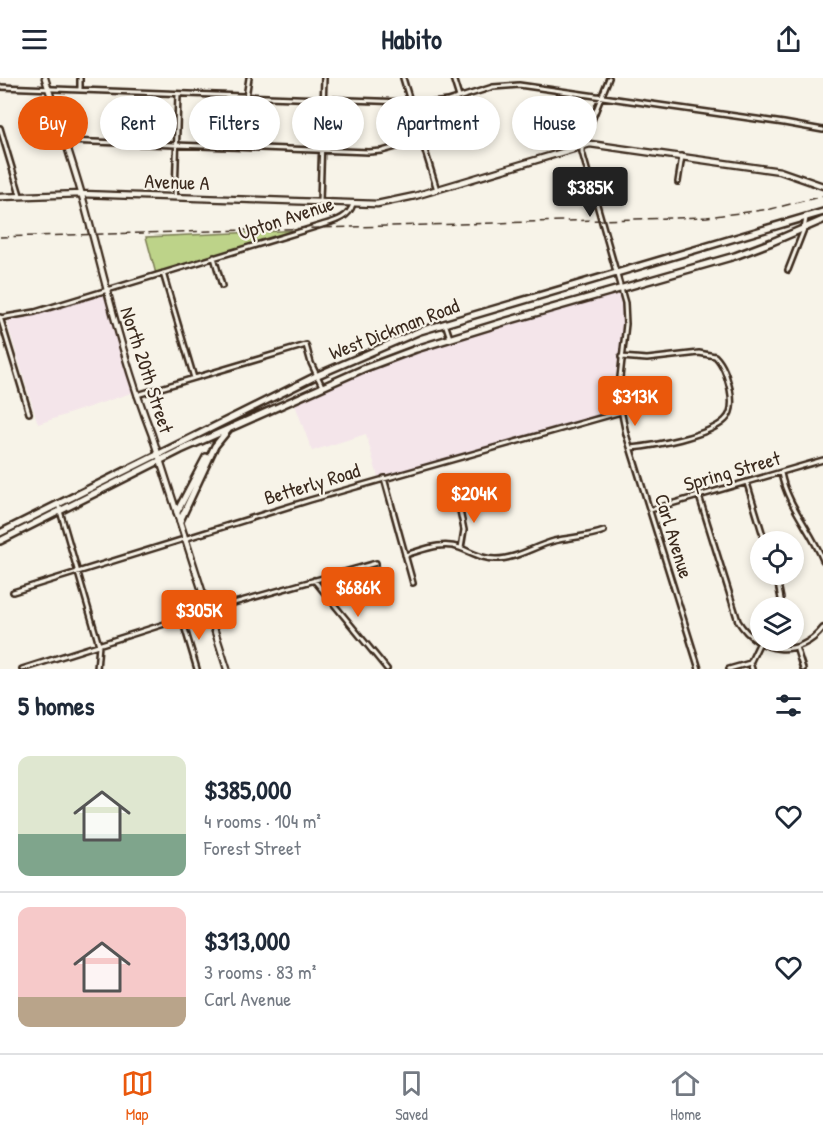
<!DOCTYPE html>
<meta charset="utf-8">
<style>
body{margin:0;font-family:"Patrick Hand",sans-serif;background:#f2f2f3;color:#1f2937;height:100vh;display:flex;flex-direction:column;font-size:22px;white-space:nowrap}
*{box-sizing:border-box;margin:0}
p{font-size:20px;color:#747a83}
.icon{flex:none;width:33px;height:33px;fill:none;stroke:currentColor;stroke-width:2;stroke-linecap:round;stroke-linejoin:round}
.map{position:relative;height:591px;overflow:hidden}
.drawer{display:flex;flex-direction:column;background:#fff;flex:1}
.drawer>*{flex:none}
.top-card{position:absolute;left:18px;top:18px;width:788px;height:54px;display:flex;gap:12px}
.controls{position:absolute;left:750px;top:453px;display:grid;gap:12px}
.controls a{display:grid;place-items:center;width:54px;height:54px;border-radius:50%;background:#fff;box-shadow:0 3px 9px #0003;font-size:30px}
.price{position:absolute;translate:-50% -51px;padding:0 14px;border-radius:6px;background:#ea580c;color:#fff;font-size:20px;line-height:39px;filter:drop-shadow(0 2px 3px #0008)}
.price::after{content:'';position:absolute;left:50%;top:36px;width:18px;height:14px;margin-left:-9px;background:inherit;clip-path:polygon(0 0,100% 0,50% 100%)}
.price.active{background:#222;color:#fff}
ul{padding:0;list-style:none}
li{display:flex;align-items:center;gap:18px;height:150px;padding:0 18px}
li+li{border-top:2px solid #e0e1e3}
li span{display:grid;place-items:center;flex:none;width:168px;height:120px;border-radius:12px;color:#555}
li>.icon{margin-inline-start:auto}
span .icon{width:72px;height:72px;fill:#fffc;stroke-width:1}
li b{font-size:26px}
h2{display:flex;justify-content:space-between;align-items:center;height:72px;padding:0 18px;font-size:26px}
.pill{padding:0 21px;border-radius:27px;background:#fff;box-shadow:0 3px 9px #0003;font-size:21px;line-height:54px}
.pill.active{background:#ea580c;color:#fff}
header{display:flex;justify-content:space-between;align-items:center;height:78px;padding:0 18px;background:#fff;font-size:27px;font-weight:800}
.tab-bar{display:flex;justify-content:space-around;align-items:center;height:84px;border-top:2px solid #e0e1e3;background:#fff;font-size:16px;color:#747a83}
.tab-bar a{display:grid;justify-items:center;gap:3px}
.tab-bar .active{color:#ea580c}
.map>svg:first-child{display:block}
</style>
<header><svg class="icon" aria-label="menu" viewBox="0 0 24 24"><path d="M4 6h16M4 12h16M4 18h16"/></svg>Habito<svg class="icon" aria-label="share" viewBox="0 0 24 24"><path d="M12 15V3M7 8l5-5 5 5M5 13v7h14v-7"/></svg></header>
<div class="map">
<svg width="823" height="591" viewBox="0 0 823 591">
<rect width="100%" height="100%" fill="#f7f3e8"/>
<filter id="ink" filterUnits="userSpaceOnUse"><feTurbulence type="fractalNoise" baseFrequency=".0167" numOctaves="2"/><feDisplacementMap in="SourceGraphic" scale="12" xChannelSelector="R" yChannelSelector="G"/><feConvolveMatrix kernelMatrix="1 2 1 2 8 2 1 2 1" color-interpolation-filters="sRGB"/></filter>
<g filter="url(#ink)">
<!-- built -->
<path fill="#f4e5ea" d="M105,214L134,314L38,346L6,241L36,236Z
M616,214L621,220L624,241L615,303L617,330L615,333L378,399L366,356L312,373L294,324L376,288L444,264Z"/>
<!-- green -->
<path fill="#bdd389" stroke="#7c7e54" stroke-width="1.5" d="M304,152L156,196L146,159Z"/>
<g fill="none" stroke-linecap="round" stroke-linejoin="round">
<!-- street casing -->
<g stroke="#3b2a1e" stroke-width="8">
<path id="street" d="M403,0L437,112
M453,0L459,19
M609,0L582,67V74L625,225L626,246L618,317L626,356L699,591
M0,9L431,25L448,23L493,9L519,7L784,45L823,52
M80,12V0
M246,19L249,0
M0,50L20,117
M66,63L369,74L382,73L422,62
M678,104L682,78
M175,119L178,16
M320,123L324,0
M214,179L222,208
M788,192L804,151L806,140
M163,195L194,300
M0,239L29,335
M0,240L35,234L322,147C335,143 349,140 353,126
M445,245L450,260
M621,279L647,281L699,275L715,278C724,287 727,299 730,311C732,321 733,335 725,342C709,358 653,368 631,370
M137,317L306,267L311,285L322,308
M781,395C787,427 811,452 823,482
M384,400L413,505
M747,405L765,464
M699,418L738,543C758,576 799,581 823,550
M458,423L464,452L461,470
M58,426L99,567L97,591
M650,432L823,382
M405,477C423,472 442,463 460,470C473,475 482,481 496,481C516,481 535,468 554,463C571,459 588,459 604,453
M776,496L781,521L778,530
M314,502L387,591
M13,514L310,422L621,334
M182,541L197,591
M796,569L803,591
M22,591L209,532L376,485
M729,591L750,585
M752,591L750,585L761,562"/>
</g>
<!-- secondary casing -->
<g stroke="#3b2a1e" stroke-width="9">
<path id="secondary" d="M45,0C57,38 70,76 81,114C104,196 121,278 152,357L227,591
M0,119L81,116L377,126L415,118L590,66L780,93L823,108"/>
</g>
<!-- primary casing -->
<g stroke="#3b2a1e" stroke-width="10">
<path id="primary" d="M177,434L206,379
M180,443L215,368L228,352
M0,455L318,297L420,253L823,134
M0,463L181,372L363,291L416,271L507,243L735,178L772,164L823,142"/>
</g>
<!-- street -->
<use href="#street" stroke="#f7f3e8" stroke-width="3"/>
<!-- secondary -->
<use href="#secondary" stroke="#f7f3e8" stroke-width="4.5"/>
<!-- primary -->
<use href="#primary" stroke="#f7f3e8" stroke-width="5"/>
<!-- rail -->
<path stroke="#3b2a1e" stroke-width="1.5" stroke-dasharray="9 4.5" stroke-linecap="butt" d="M0,159L707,139L771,131L823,118"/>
</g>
</g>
<g text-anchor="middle" stroke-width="4.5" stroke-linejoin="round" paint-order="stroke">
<!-- street labels -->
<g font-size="20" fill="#3b2a1e" stroke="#f7f3e8">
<text transform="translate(177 104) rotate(2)" y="7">Avenue A</text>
<text transform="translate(286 140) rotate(-18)" y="7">Upton Avenue</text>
<text transform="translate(394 251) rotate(-21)" y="7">West Dickman Road</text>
<text transform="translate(147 292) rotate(72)" y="7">North 20th Street</text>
<text transform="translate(732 393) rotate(-16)" y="7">Spring Street</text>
<text transform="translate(312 406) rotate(-17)" y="7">Betterly Road</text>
<text transform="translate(674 458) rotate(73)" y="7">Carl Avenue</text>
</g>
</g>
</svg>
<div class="controls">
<a><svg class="icon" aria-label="locate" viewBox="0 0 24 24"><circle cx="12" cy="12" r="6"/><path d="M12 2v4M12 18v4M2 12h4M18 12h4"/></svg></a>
<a><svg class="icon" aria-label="layers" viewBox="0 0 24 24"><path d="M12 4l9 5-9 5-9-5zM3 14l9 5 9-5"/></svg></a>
</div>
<b class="price active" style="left:590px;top:140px">$385K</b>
<b class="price" style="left:635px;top:349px">$313K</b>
<b class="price" style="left:474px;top:446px">$204K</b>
<b class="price" style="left:358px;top:540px">$686K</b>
<b class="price" style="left:199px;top:563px">$305K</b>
<div class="top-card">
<a class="pill active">Buy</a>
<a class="pill">Rent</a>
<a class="pill">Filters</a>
<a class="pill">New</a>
<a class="pill">Apartment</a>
<a class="pill">House</a>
</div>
</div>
<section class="drawer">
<h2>5 homes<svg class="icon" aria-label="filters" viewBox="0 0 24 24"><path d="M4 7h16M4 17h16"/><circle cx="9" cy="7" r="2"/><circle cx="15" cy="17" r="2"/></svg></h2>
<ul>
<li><span style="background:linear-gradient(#dfe7d0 65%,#7fa58c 0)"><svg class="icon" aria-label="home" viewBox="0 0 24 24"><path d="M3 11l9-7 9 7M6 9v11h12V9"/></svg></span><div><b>$385,000</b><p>4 rooms · 104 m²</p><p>Forest Street</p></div><svg class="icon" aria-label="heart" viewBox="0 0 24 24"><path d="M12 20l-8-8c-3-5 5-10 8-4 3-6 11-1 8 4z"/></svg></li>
<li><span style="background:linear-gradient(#f6c9c9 75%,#b9a48a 0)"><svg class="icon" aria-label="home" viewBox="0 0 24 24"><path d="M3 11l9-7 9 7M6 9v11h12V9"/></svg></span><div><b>$313,000</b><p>3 rooms · 83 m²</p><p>Carl Avenue</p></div><svg class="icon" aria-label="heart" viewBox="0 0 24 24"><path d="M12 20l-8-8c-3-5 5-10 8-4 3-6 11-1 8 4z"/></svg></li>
</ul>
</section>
<nav class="tab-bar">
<a class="active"><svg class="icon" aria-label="map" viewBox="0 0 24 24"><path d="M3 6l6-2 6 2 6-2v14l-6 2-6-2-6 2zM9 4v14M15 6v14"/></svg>Map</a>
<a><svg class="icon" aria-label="saved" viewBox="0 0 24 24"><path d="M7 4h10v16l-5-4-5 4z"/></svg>Saved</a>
<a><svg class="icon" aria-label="home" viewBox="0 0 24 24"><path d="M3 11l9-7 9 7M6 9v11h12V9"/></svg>Home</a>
</nav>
